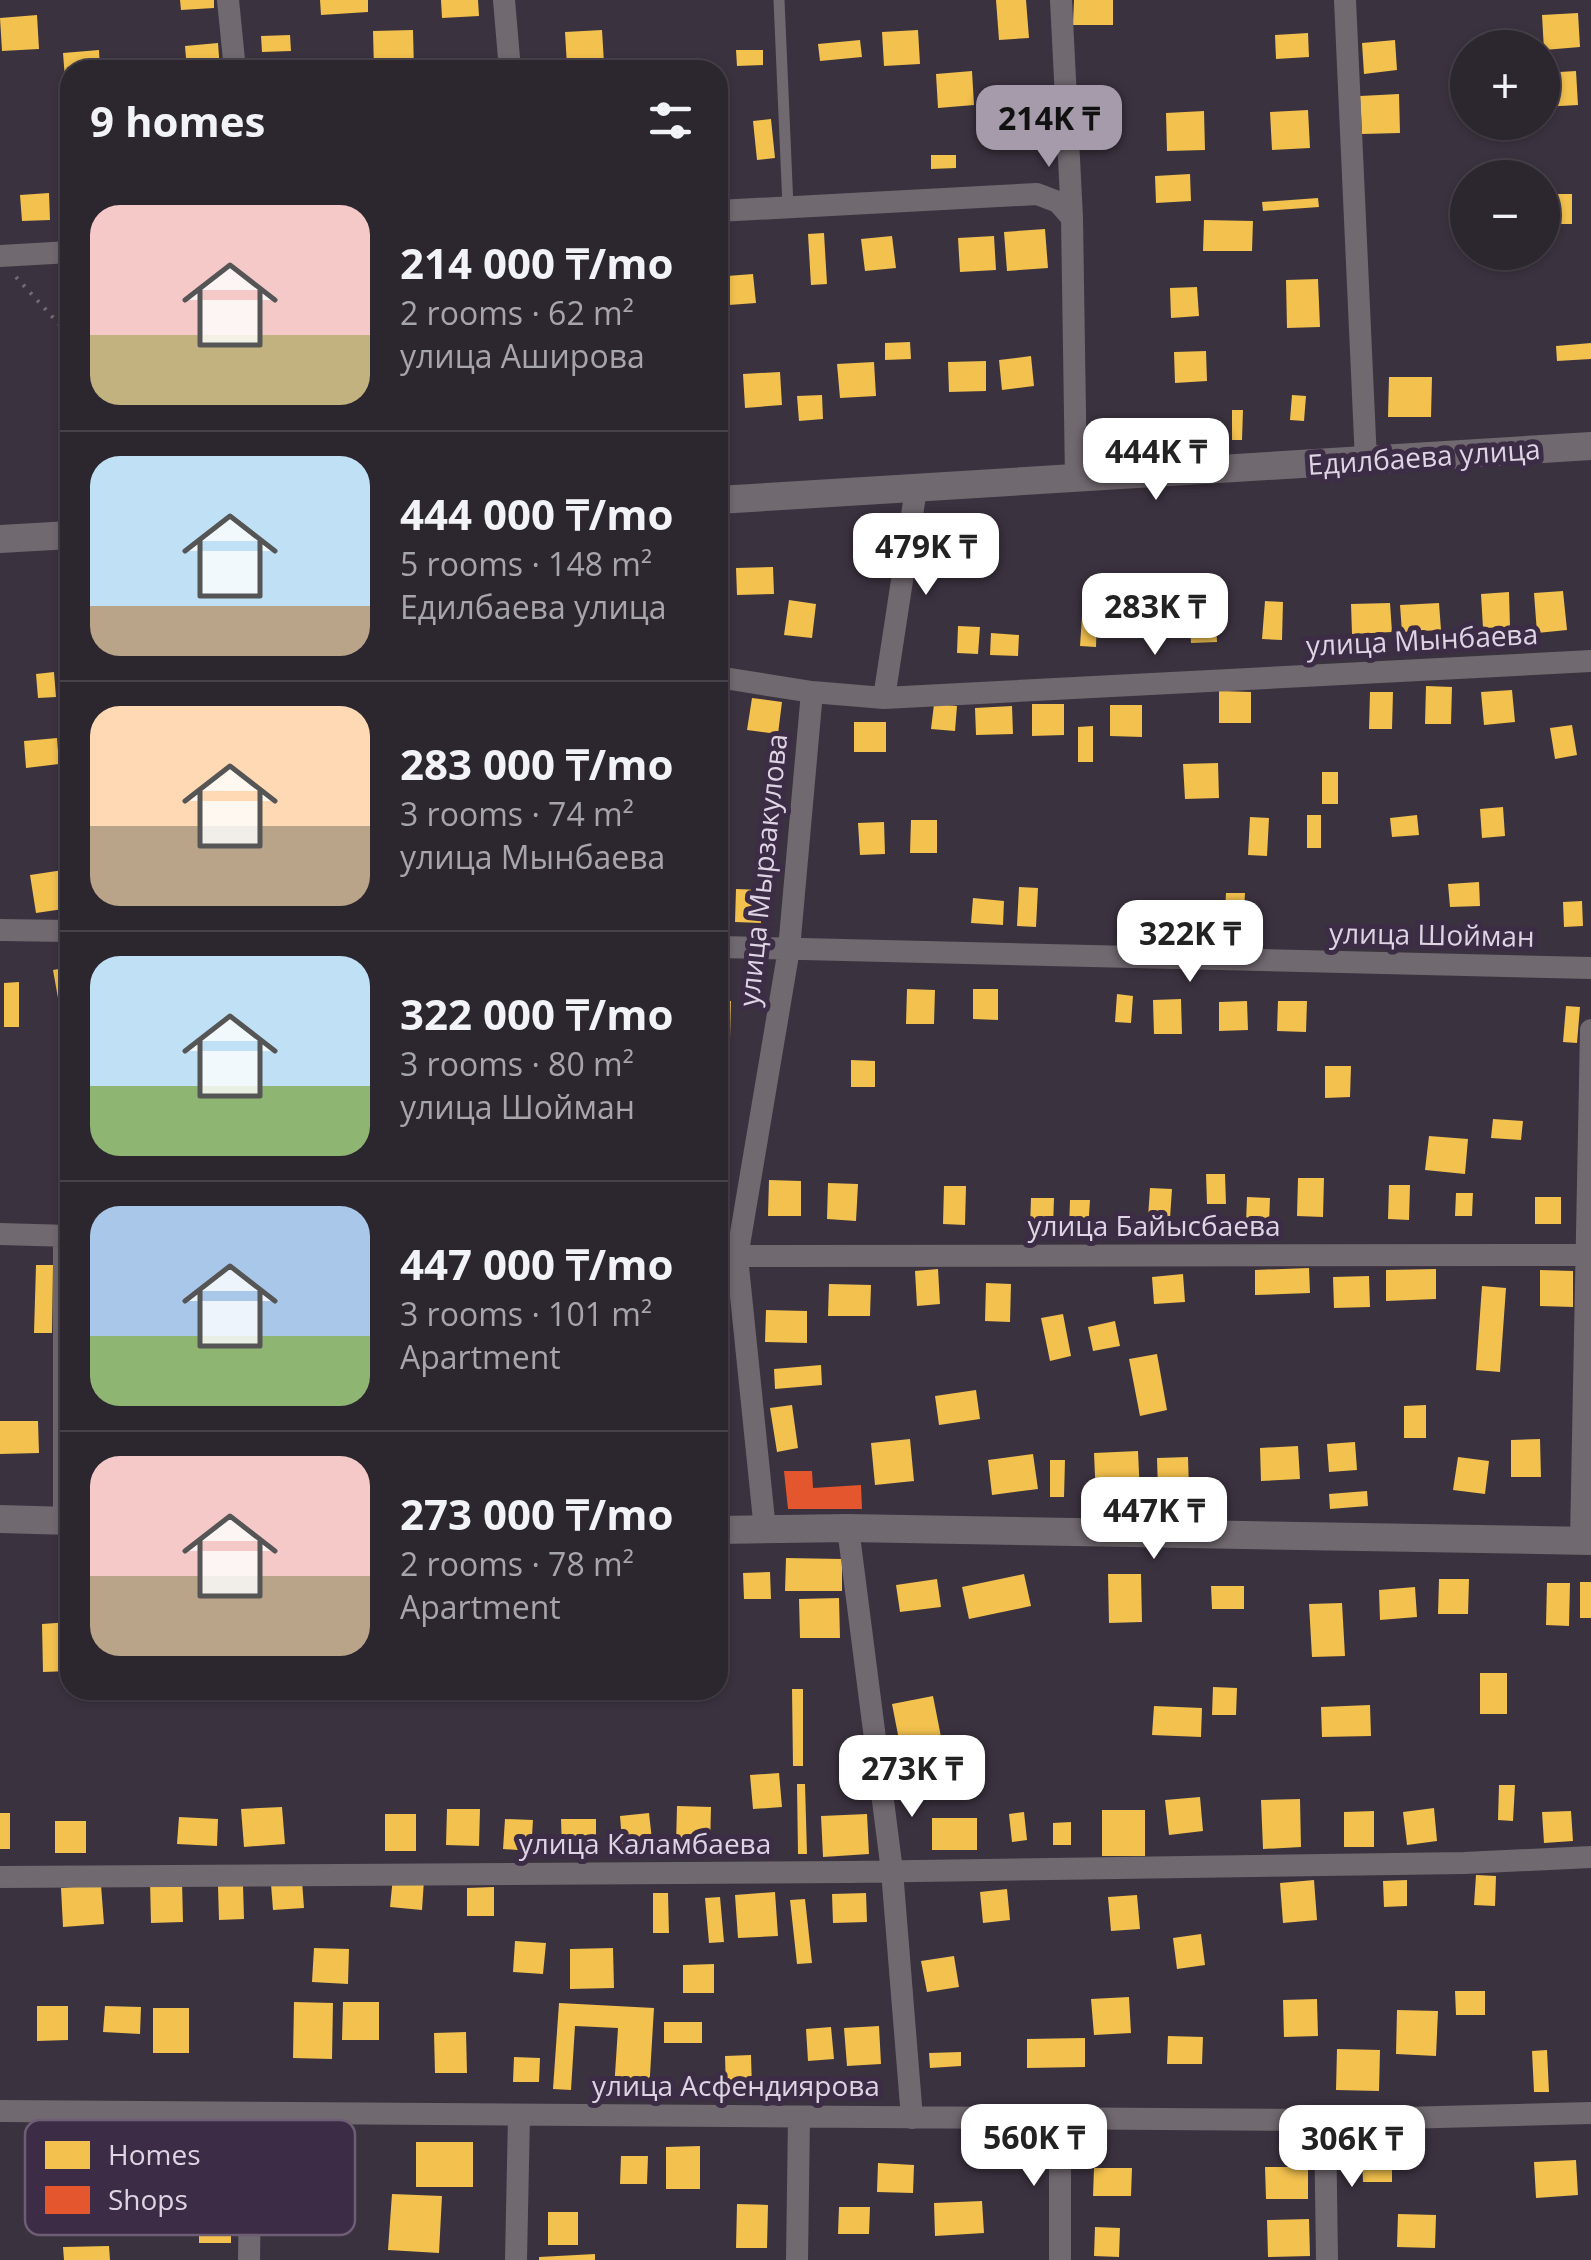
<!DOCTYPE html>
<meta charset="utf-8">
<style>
body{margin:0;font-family:"Open Sans",sans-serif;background:#342e37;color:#f1f3f6;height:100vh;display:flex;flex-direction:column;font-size:38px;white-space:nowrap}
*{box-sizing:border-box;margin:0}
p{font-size:32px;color:#a6a5aa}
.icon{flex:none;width:55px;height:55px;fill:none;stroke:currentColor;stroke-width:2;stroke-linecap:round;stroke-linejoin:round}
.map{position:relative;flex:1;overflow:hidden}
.side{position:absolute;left:60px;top:60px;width:668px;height:1640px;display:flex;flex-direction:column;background:#2c262f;border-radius:30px;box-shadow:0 2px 8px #0004,0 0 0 2px #48434b}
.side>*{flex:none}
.controls{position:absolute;left:1450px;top:30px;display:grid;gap:20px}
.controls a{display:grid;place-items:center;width:110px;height:110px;border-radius:50%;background:#2c262f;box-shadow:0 2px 8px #0004,0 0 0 2px #48434b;font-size:50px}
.price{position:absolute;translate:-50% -85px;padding:0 22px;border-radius:20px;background:#fff;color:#222;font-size:32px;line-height:65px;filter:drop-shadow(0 2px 5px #0008)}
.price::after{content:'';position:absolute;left:50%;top:60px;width:30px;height:22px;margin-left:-15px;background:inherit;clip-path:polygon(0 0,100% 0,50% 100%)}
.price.active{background:#a59baa;color:#111}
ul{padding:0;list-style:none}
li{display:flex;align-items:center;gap:30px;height:250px;padding:0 30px}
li+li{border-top:2px solid #48434b}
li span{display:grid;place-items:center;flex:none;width:280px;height:200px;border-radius:30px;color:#555}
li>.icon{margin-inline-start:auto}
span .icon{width:120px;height:120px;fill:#fffc;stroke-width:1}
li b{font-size:42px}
h2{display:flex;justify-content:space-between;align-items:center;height:120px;padding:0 30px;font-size:42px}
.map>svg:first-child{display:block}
</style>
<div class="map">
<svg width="1591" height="2260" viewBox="0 0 1591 2260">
<rect width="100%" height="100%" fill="#3b323f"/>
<!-- homes -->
<path fill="#f2c14e" d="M180,0H214V8L181,10Z
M320,0H368V12L321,15Z
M441,0H478L479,16L442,18Z
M996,0H1026L1029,38L999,40Z
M1074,0H1113V25H1073Z
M1578,13L1580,47L1544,50L1542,15Z
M37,15L39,49L2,51L0,18Z
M413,30L414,70H374L373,31Z
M602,30L604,63L567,66L565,32Z
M918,30L920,64L884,66L882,32Z
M1308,33L1309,57L1276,59L1275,35Z
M290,35L291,51L262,52L261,36Z
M860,40L862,57L820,61L818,44Z
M1395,40L1397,70L1364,74L1362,43Z
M218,43L220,70H187L185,46Z
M99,50L100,70H70V91L66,92L63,53Z
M736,50H763V65L737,66Z
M972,71L974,105L938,108L936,74Z
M1576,71L1578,105L1542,107V73Z
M1399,94L1400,133L1362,134L1360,96Z
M1308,110L1310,148L1272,150L1270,112Z
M1204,111L1205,150L1167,151L1166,113Z
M58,112H70V148L59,149Z
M771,119L775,158L757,160L753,121Z
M931,155H956V168L931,169Z
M1190,174L1191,201L1156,203L1155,176Z
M49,193L50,220L22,221L20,195Z
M1542,194H1572V224H1542Z
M1318,198L1319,207L1263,211L1262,202Z
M1204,220L1253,221L1252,251H1203Z
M1045,229L1048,268L1007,271L1004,232Z
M824,233L827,284L811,285L808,234Z
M892,236L896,268L865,271L861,239Z
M994,236L996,270L960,272L958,238Z
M753,274L756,303L729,305L727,276Z
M1318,279L1320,327L1287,328L1286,280Z
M1197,287L1199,316L1171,318L1170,288Z
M910,342L911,359L885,360V343Z
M1591,343V359L1557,361L1556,346Z
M1206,351L1207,381L1175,383L1174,352Z
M1031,356L1034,386L1002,390L999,360Z
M986,361V391L949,392L948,362Z
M874,362L876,396L840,398L837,364Z
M780,372L782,405L745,408L743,374Z
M1389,377H1432L1431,417H1388Z
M822,395L823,419L799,421L797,396Z
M1292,395L1306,396L1304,421L1290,420Z
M1232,410H1243L1242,440H1232Z
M1149,419L1151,454L1139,455L1137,420Z
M773,567L774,594L737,595L736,568Z
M1563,591L1567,630L1537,633L1534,593Z
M1509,592L1510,627L1483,628L1481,594Z
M789,600L816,604L812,638L784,635Z
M1265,601L1283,602L1282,640L1262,639Z
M1390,603L1392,632L1352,634L1351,604Z
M1439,603L1441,630L1402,632L1400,605Z
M1215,605L1217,642L1191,643L1189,606Z
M1106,609H1123L1124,635L1107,636Z
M1082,617L1097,618L1096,647L1080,646Z
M958,626L980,627L978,654L957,653Z
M991,633L1019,635L1018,656L990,655Z
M54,672L56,697L38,698L36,674Z
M1426,686L1452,687L1451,724H1425Z
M1512,690L1515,722L1484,725L1481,692Z
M1219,691L1251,692V723H1219Z
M1370,692H1393L1392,729H1369Z
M752,698L782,702L778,734L747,730Z
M934,704L957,706L955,731L931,729Z
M1032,704H1064V735L1032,736Z
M1110,705H1142V737L1110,736Z
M1012,706L1013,734L976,735L975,708Z
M854,722H886V752H854Z
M1572,725L1577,755L1555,759L1550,728Z
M1093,726V762H1078V727Z
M57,738L59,764L26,768L24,741Z
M1218,763L1219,798L1185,799L1183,764Z
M1322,772H1338V804H1322Z
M1503,807L1505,836L1482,838L1480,809Z
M1307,815H1321V848H1307Z
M1417,815L1419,835L1392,837L1390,818Z
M1250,817L1269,818L1267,856L1248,855Z
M911,820H937V853H910Z
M884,822L885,854L860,855L858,823Z
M70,869V908L36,913L30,875Z
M1479,882L1480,906L1450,907L1448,884Z
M1019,887L1038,888L1036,927L1017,926Z
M736,889L762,890L761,923L735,922Z
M1226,893H1245L1243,932L1224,931Z
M973,898L1004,901L1003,925L971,923Z
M1582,901L1583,926L1564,927L1563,902Z
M70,967V996L58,998L53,970Z
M19,982V1027H4V983Z
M907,989L935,990L934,1024H906Z
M973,989H998V1020L973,1019Z
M1117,994L1133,996L1131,1023L1115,1022Z
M1181,999L1182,1034H1154L1153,1000Z
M718,1001H731L730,1039H718Z
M1247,1001L1248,1030L1219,1031V1002Z
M1278,1001H1307L1306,1032L1277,1031Z
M1566,1006L1580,1007L1577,1043L1563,1042Z
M851,1060L875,1061V1087H851Z
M1325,1066H1351L1350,1097L1325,1098Z
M1493,1119L1523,1121L1521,1140L1491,1138Z
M1429,1136L1468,1139L1465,1174L1425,1170Z
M1206,1174H1225L1226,1204H1207Z
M1298,1178H1324L1323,1217L1297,1216Z
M769,1180L801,1181V1216H768Z
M828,1183L858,1184L856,1221L827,1219Z
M1389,1185H1410L1409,1220L1388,1219Z
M944,1186H966L965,1225L943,1224Z
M1150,1188L1172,1189L1169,1233L1147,1232Z
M1456,1193H1473L1472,1216H1455Z
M1247,1197L1270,1198L1269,1224L1246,1223Z
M1535,1197H1561V1224H1535Z
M1031,1198H1054L1053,1228H1030Z
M1070,1200H1090L1088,1230L1069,1229Z
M36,1265H53L52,1333H34Z
M1309,1268L1310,1293L1255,1295V1270Z
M938,1269L940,1304L917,1306L915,1271Z
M1436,1269V1299L1386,1301V1270Z
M1540,1270L1573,1271V1307L1540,1306Z
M1183,1274L1185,1302L1154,1304L1152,1277Z
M1369,1276L1370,1307L1334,1308L1333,1277Z
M986,1283L1011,1284L1010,1322L985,1321Z
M829,1284L871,1285L870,1316H828Z
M1482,1286L1506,1288L1500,1372L1476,1370Z
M766,1310L807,1311V1343L765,1342Z
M1063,1314L1071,1356L1050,1361L1041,1318Z
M1115,1321L1120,1346L1093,1351L1088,1327Z
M1157,1354L1167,1410L1140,1416L1129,1359Z
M821,1365L822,1385L775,1389L774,1369Z
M976,1390L980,1419L939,1425L935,1396Z
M792,1405L798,1448L777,1452L770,1408Z
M1426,1405V1438H1404V1406Z
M0,1421H38L39,1453L0,1454Z
M910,1439L914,1481L875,1485L871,1443Z
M1540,1439L1541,1477H1511V1440Z
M1355,1442L1357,1470L1329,1472L1327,1444Z
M1298,1446L1300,1479L1261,1481L1260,1448Z
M729,1449L730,1497H718V1450Z
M1138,1451L1140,1495L1096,1498L1094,1453Z
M1033,1454L1038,1489L992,1495L988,1460Z
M1188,1457L1189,1489L1158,1490L1157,1458Z
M1458,1457L1489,1461L1485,1494L1453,1490Z
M1050,1460H1065L1064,1497H1050Z
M1367,1491L1368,1506L1330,1509L1329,1494Z
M786,1558L842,1559V1591H785Z
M770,1572L771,1599H744L743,1573Z
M1024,1574L1031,1606L969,1619L962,1587Z
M1108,1574H1141L1142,1622L1109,1623Z
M937,1579L941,1607L900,1612L896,1585Z
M1439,1579H1469L1468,1614H1438Z
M1580,1582H1591V1618H1580Z
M1547,1583H1570L1569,1626L1546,1625Z
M1211,1586H1244V1609H1212Z
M1415,1587L1417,1617L1380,1620L1379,1590Z
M839,1598L840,1638H800L799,1599Z
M1342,1603L1345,1656L1312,1657L1309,1604Z
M70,1622V1671L43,1672L42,1624Z
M1480,1673H1507V1714H1480Z
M1213,1687L1237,1688L1236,1715H1212Z
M792,1689H803V1766H793Z
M933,1696L942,1742L901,1750L892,1704Z
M1370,1705L1371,1736L1322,1737L1321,1707Z
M1154,1706L1202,1708L1201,1737L1152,1735Z
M779,1773L782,1807L753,1809L750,1775Z
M797,1784H805L807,1854H798Z
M1499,1785H1515L1513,1821L1498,1820Z
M1200,1797L1203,1831L1169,1835L1165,1800Z
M1300,1799L1301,1847L1263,1849L1261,1800Z
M677,1806L711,1807L710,1847L676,1846Z
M282,1807L285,1844L244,1847L241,1809Z
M1434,1808L1437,1841L1407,1845L1403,1812Z
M447,1809H480L479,1846L446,1845Z
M1102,1810H1145V1856H1102Z
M1374,1811V1847H1344V1812Z
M1571,1811L1573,1841L1544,1843L1542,1812Z
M1024,1812L1027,1840L1012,1842L1009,1814Z
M0,1813H10V1849H0Z
M649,1813L653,1849L623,1852L620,1816Z
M385,1814H416V1851H385Z
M867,1814L869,1854L823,1857L821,1816Z
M179,1817L218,1819L217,1846L177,1844Z
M932,1818H977V1850H932Z
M505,1819L533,1820L531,1851L503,1849Z
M561,1819H596V1850L562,1851Z
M55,1821H86V1853H55Z
M1071,1822V1845H1053V1823Z
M1476,1875L1496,1876L1495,1906L1474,1905Z
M393,1877L424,1880L422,1910L390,1907Z
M182,1880L183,1922L151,1923L150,1881Z
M1314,1880L1317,1920L1283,1923L1280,1883Z
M1407,1880V1906L1384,1907L1383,1881Z
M302,1881L304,1908L273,1910L271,1884Z
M101,1885L104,1924L63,1927L61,1888Z
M243,1885L244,1919L219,1920L218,1886Z
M494,1887V1916H467V1888Z
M1007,1889L1010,1920L983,1923L980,1892Z
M775,1892L778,1936L738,1938L735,1895Z
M653,1893H668L669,1933H653Z
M866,1893L867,1922L833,1923L832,1894Z
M1137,1895L1140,1929L1111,1931L1108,1897Z
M720,1897L724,1942L709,1943L705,1898Z
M805,1899L812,1963L797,1964L790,1900Z
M1201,1934L1205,1965L1177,1969L1173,1938Z
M515,1941L546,1943L543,1974L513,1972Z
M314,1948L349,1949L348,1984L312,1982Z
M613,1948L614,1988L570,1989V1949Z
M954,1956L959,1987L927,1992L921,1961Z
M714,1964V1993H683V1965Z
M1455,1991H1485V2015H1456Z
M1129,1997L1131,2033L1094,2035L1091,1999Z
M1317,1999L1318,2036L1284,2037L1283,2000Z
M294,2002L333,2003L332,2059L293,2058Z
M343,2002H379V2040H342Z
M559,2003L654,2008L649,2092L614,2090L618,2028L575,2026L571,2090L553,2089Z
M37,2006H68V2040L37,2041Z
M105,2006L141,2007L140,2034L103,2032Z
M153,2008H189V2053H153Z
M1397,2010L1438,2011L1436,2056L1396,2054Z
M664,2022H702V2043H664Z
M879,2026L881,2064L847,2066L844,2028Z
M831,2027L834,2059L808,2061L806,2029Z
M466,2032L467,2073H435L434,2033Z
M1168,2036L1203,2037L1202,2064H1167Z
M1085,2038V2067L1027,2068V2039Z
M1337,2049L1380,2050L1379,2091L1336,2090Z
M1547,2050L1549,2092H1534L1532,2051Z
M961,2052V2066L930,2068L929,2053Z
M751,2055L752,2089L726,2090L725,2056Z
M514,2057L540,2058L539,2082H513Z
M815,2077L846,2081L844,2097L813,2093Z
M1004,2139H1036V2164H1004Z
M416,2142H473V2187H416Z
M700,2146V2189H666V2147Z
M1362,2153H1392V2182H1363Z
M621,2156H648L647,2184H620Z
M1576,2160L1578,2195L1536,2198L1534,2162Z
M878,2163L914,2165L913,2193L877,2192Z
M1265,2167H1308V2199H1266Z
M1094,2168H1132L1131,2196H1093Z
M392,2194L442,2196L439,2253L388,2250Z
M73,2199L111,2200V2236L72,2235Z
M982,2201L984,2233L935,2236L934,2203Z
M737,2204L768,2205L767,2248H736Z
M839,2207H870L869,2234H838Z
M548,2212H578V2245H548Z
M1398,2214L1436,2215L1435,2248L1397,2247Z
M1309,2219L1310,2256L1268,2257L1267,2220Z
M1095,2227L1120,2228L1119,2257L1094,2256Z
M231,2229V2243H199V2230Z
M109,2246L110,2260H64L63,2247Z
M595,2254V2260H539V2257Z"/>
<!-- shops -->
<path fill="#e4572e" d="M784,1471H812L813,1488L861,1485L862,1509H788Z"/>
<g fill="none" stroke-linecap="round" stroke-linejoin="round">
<!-- path -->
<path stroke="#726b73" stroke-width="4" stroke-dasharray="2.5 8" stroke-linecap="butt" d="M16,277L70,336"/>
<!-- service -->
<path stroke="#716970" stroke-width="11" d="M779,0L788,207"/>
<!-- minor -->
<path stroke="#716970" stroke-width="22" d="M228,0L235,70
M504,0L510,70
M1061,0L1072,218
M1345,0L1366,461
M718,211L1037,194L1058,202L1072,218L1076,479
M0,256L70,252
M718,677L812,692L884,698L1591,661
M884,698L916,489
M0,930L70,931
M718,947L1591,968
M0,1234L70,1236
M718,1256L1591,1255
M64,1520V1236
M848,1528L892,1871L912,2118
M765,1530L737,1257L789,949L812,692
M1581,1540L1591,1030
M0,1877L849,1872L1464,1863L1591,1857
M0,2111L1325,2120L1591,2113
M1325,2120L1327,2260
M249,2260L251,2113
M516,2260L519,2115
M797,2260L799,2117
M1060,2260V2118"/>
<!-- tertiary -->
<path stroke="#716970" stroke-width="28" d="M718,500L1591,446
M0,539L70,535
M0,1519L70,1521
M718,1530L848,1528L1591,1541"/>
</g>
<g text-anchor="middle" stroke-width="10" stroke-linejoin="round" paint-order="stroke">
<!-- street labels -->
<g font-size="28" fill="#ded4e4" stroke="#3c2c45">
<text transform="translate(1424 457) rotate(-4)" y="10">Едилбаева улица</text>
<text transform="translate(1422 640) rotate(-3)" y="10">улица Мынбаева</text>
<text transform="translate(763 870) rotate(-84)" y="10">улица Мырзакулова</text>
<text transform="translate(1432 935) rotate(1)" y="10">улица Шойман</text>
<text x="1154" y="1236">улица Байысбаева</text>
<text x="645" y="1854">улица Каламбаева</text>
<text x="736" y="2096">улица Асфендиярова</text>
</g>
</g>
<!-- legend -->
<rect x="25" y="2120" width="330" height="115" rx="15" fill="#3c2c45" stroke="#6d5e75" stroke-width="2.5"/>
<rect x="45" y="2141" width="45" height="28" fill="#f2c14e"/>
<rect x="45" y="2186" width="45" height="28" fill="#e4572e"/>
<g font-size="28" fill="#ded4e4">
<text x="108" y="2165">Homes</text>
<text x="108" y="2210">Shops</text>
</g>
</svg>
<div class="controls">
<a>+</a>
<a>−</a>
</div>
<b class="price active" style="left:1049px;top:170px">214K ₸</b>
<b class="price" style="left:1156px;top:503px">444K ₸</b>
<b class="price" style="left:926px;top:598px">479K ₸</b>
<b class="price" style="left:1155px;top:658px">283K ₸</b>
<b class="price" style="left:1190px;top:985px">322K ₸</b>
<b class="price" style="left:1154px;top:1562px">447K ₸</b>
<b class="price" style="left:912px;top:1820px">273K ₸</b>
<b class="price" style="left:1034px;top:2189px">560K ₸</b>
<b class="price" style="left:1352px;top:2190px">306K ₸</b>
<section class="side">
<h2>9 homes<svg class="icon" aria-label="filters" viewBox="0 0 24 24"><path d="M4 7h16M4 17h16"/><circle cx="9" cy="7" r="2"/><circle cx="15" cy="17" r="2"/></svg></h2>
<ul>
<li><span style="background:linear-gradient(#f6c9c9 65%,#c2b280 0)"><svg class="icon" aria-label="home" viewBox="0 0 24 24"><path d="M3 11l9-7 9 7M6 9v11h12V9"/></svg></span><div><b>214 000 ₸/mo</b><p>2 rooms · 62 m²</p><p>улица Аширова</p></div></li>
<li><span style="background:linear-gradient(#bfe0f5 75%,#b9a48a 0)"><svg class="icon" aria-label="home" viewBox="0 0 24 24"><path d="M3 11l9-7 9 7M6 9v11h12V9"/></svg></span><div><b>444 000 ₸/mo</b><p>5 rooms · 148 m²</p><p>Едилбаева улица</p></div></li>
<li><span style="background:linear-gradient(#ffd9b3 60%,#b9a48a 0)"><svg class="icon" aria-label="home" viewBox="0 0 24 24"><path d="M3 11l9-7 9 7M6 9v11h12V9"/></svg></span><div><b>283 000 ₸/mo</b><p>3 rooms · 74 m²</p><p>улица Мынбаева</p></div></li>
<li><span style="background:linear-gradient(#bfe0f5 65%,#8fb573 0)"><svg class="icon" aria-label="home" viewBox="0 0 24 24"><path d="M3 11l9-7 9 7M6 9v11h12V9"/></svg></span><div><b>322 000 ₸/mo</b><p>3 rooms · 80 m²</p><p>улица Шойман</p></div></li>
<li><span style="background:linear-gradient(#a9c7e8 65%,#8fb573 0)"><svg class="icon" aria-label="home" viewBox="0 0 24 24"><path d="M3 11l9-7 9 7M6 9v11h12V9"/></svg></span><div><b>447 000 ₸/mo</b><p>3 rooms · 101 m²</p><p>Apartment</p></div></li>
<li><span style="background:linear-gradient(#f6c9c9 60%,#b9a48a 0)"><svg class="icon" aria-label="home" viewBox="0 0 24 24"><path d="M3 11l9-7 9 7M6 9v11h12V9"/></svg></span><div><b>273 000 ₸/mo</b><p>2 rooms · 78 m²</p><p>Apartment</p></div></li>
</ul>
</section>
</div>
